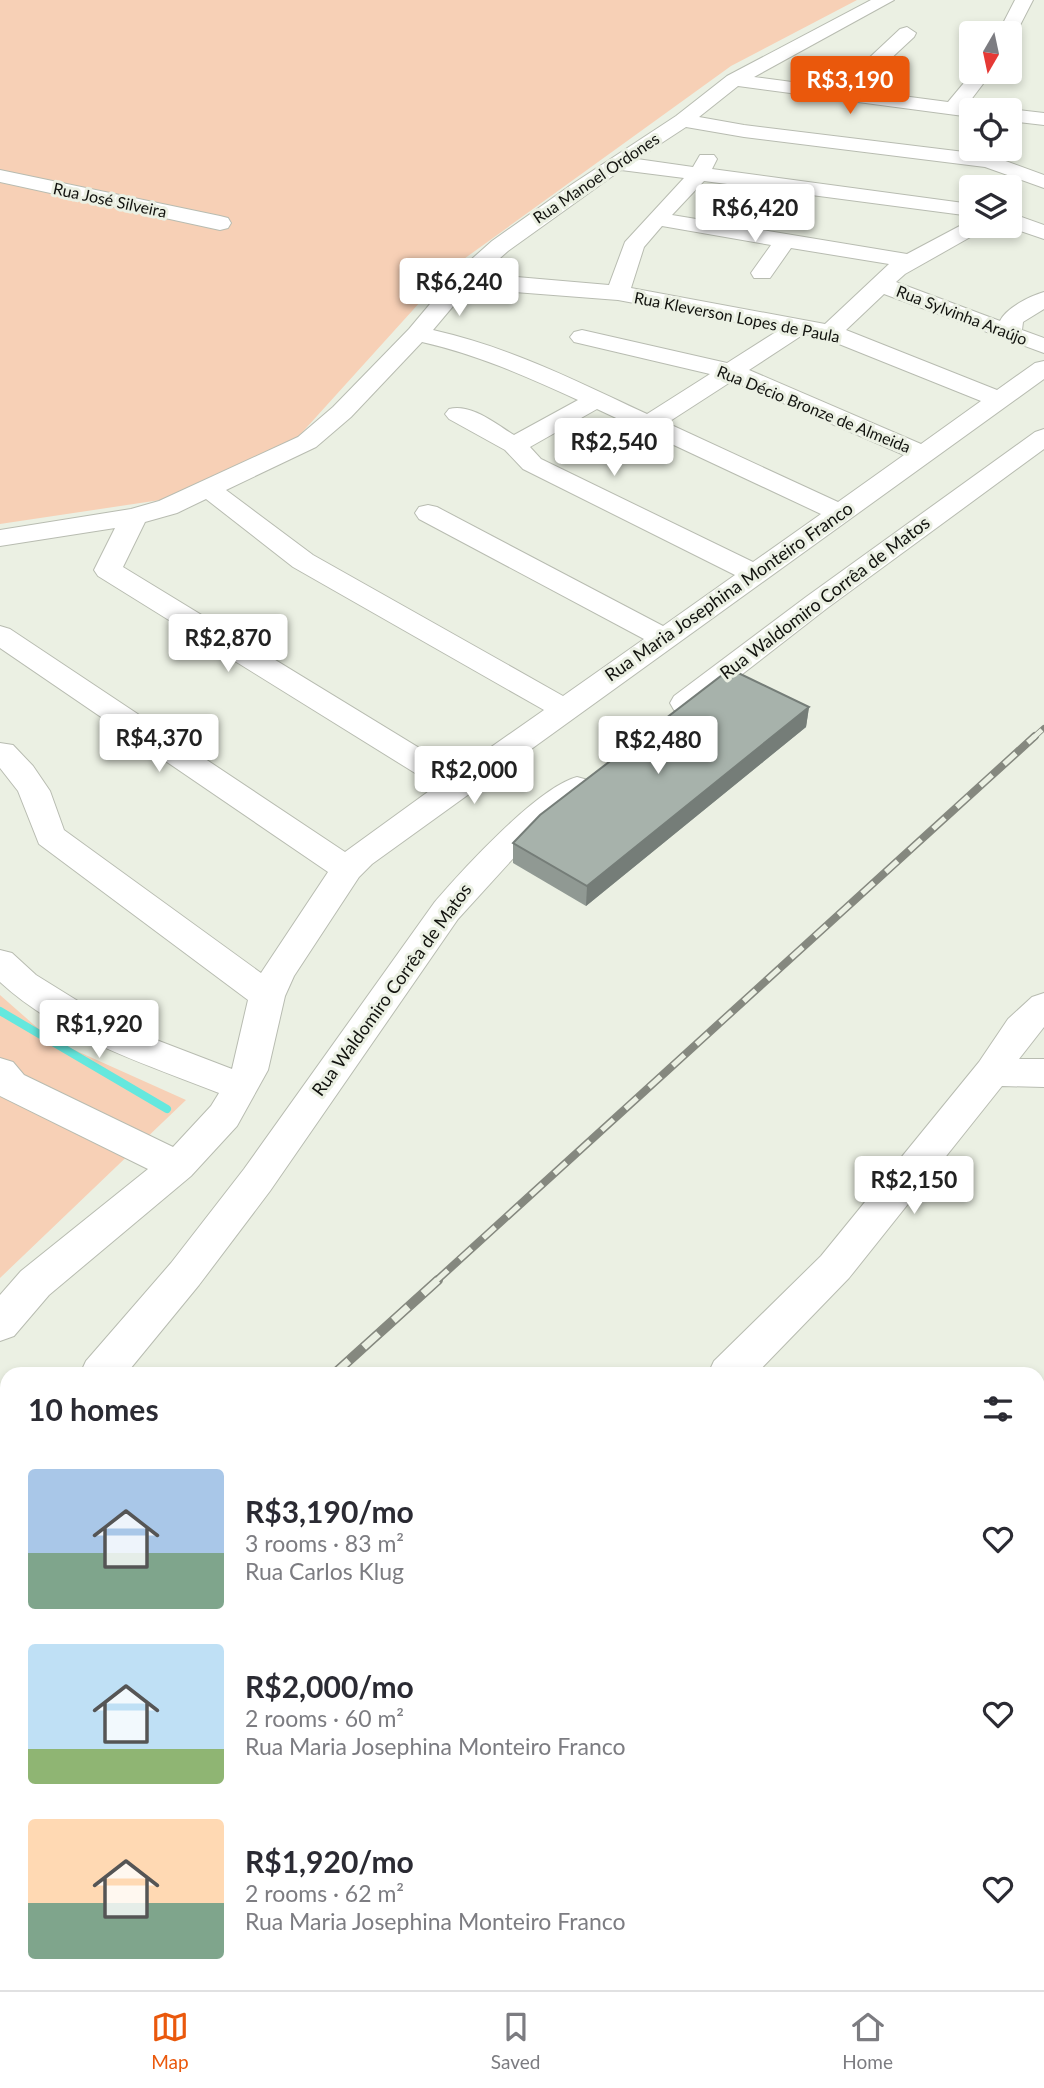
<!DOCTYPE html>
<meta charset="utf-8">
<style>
body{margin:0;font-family:Lato,sans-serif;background:#f2f2f3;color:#2b2b33;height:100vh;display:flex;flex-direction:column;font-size:26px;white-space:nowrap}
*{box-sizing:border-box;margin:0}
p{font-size:23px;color:#7c7c81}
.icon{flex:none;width:38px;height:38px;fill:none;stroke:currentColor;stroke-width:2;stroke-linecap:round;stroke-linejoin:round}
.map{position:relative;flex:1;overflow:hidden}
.panel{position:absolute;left:0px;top:1367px;width:1045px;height:625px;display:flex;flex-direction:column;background:#fff;border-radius:21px 21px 0 0;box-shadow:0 4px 10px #0003}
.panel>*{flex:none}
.needle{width:46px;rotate:189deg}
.controls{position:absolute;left:959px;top:21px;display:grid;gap:14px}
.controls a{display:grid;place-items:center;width:63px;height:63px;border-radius:7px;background:#fff;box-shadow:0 4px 10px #0003;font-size:35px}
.price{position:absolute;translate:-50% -60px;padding:0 16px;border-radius:7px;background:#fff;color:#222;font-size:23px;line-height:46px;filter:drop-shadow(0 2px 4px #0008)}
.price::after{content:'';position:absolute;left:50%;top:42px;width:21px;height:16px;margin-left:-10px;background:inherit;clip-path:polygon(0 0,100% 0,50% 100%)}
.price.active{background:#ea580c;color:#fff}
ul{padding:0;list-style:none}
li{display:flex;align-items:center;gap:21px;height:175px;padding:0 28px}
li span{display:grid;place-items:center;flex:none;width:196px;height:140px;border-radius:7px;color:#555}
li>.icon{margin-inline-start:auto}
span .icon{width:84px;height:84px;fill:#fffc;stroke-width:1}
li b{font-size:30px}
h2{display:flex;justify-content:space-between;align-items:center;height:84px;padding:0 28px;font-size:30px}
.tab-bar{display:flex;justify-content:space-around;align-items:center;height:98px;border-top:2px solid #e1e1e2;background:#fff;font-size:19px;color:#7c7c81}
.tab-bar a{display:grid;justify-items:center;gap:4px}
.tab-bar .active{color:#ea580c}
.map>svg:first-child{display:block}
</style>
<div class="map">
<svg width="1044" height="1990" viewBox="0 0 1044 1990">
<rect width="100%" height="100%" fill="#ebf0e3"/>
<!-- green -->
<path fill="#f7d0b6" d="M0,0H857L731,66L450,269L298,437L167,499L0,524Z
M0,995L50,1039L186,1100L0,1278Z"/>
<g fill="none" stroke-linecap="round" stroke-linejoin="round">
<!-- stream-far1 -->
<path stroke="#65e8de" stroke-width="8" d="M0,1011L167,1109"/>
<!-- stream -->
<path stroke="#65e8de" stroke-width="10" d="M1038,1880L1044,1885
M30,1990L35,1984"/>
<!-- minor casing -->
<g stroke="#b8bcb1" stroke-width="2">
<path id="minor" d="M871,0H894L754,77L837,88L900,29L907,27L916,33L914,37L857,90L948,102L973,72H992L967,105L978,107L980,110H971V117L738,86L699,117L744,125L989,155L1044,175V188L985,167L744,137L686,127L637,159L693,167L700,155H714L717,159L712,169L971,204V216L704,181L672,215L907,254L971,220V226H984L981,231L905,274L896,282L1000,321C1006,308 1030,296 1044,292V309L1023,322L1022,330L1044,338V353L884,294L846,330L997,390L1035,363L1044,361V379L372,864L359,877L294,976L285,996L268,1070L237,1126L191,1176L49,1295L14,1336L0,1341V1295L21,1271L148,1169L0,1096V1058L13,1062L24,1075L173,1147L211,1106L219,1093C143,1063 61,1038 0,982V950L12,953L36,975L94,1011L159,1041L232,1069L248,1000L39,844L18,791L0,768V743L13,745L33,766L50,791L64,830L261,973L328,872L0,648V626L10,629L345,852L436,786L98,576L94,570L115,528L0,546V530L131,509L159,501L298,437L333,407L409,329L456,273L492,241L571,185L676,116L727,76ZM621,170L684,178L625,242L609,285L482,274L508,251ZM662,226L771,245L751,273L754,278H770L791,248L889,264L825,324L631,288L644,247ZM470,286L500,291L618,300L779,330L727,363L582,330L574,332L570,337L574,342L710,374L647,414C574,380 512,348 433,330ZM804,334L824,338L981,401L921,444L749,370ZM422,342C478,355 526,376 578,400L514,435C496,424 471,403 449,409L445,414L449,419L505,450L523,469L735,575L663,626L437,507L428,505L419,507L415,513L419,519L644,639L563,696L313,555L226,490L316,447L351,417ZM732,381L904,455L838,502L667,423ZM597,409L821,514L753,562L541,459L530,447ZM206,499L293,567L544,710L457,771L123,567L145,522L177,513Z
M1015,0H1033L1016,33L1010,38V33H998Z
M1010,109L1044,113V125L1010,121V110H1005Z
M0,170L220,216L228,218L231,223L228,228L220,230L0,182Z
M1010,213L1044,225V239L1006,226H1010Z
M1044,429V449L826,609L696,710L685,712L674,710L670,703L674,696L806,597L1035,432Z
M577,777L588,780L593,787L588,794L519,852L458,919L270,1191L199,1285L126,1374H80L86,1361L171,1263L244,1169L434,903C462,870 538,787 577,777Z
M1044,993V1027L1019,1059H1044V1087L1002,1086L849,1278L756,1374H708L714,1361L821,1256L979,1062L1008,1019L1032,997Z
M1044,1395V1436L1038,1438V1397Z
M7,1458V1501L0,1503V1460Z
M134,1984H189L186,1990H132Z
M478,1984H534L536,1990H481Z
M937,1984H994L996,1990H940Z"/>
</g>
<!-- path -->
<path stroke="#8e9188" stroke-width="6" stroke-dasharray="4.5 7" stroke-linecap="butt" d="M1038,1857L1044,1861"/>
<!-- minor -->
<use href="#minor" fill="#fff" fill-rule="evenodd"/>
<!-- rail-far2 casing -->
<g stroke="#85887f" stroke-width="6">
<path id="rail-far2" d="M1033,738L1044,728"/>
</g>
<!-- rail-far1 casing -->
<g stroke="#85887f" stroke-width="8">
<path id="rail-far1" d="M436,1281L1035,736"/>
</g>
<!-- rail casing -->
<g stroke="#85887f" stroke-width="10">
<path id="rail" d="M334,1374L438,1280
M0,1677L7,1671"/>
</g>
<!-- rail-far2 -->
<use href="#rail-far2" stroke="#ebf0e3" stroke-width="4.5" stroke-dasharray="12" stroke-linecap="butt"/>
<!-- rail-far1 -->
<use href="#rail-far1" stroke="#ebf0e3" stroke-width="5" stroke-dasharray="16" stroke-linecap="butt"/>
<!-- rail -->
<use href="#rail" stroke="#ebf0e3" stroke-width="7" stroke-dasharray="20" stroke-linecap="butt"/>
</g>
<!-- wall -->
<path fill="#909993" d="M809,707L806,727L586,906L513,863V843Z"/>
<!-- shaded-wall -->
<path fill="#757d78" d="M809,707L806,727L586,906L587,886Z"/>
<!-- building -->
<path fill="#a7b2ab" stroke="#757d78" stroke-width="2" d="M730,669L809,707L587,886L513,843L540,815Z"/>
<g text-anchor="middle" stroke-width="6" stroke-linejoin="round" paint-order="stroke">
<!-- far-street labels -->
<g font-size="16" fill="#12130f" stroke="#ebf0e3">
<text transform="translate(596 178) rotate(-34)" y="6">Rua Manoel Ordones</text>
<text transform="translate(110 200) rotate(12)" y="6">Rua José Silveira</text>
<text transform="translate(962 315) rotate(21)" y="6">Rua Sylvinha Araújo</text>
<text transform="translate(737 317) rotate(11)" y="6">Rua Kleverson Lopes de Paula</text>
<text transform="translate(814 409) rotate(22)" y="6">Rua Décio Bronze de Almeida</text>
</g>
<!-- street labels -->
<g font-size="18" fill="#12130f" stroke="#ebf0e3">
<text transform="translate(729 592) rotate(-35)" y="6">Rua Maria Josephina Monteiro Franco</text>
<text transform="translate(825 598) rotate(-37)" y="6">Rua Waldomiro Corrêa de Matos</text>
<text transform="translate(392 990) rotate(-54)" y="6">Rua Waldomiro Corrêa de Matos</text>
</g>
</g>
</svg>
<div class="controls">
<a><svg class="needle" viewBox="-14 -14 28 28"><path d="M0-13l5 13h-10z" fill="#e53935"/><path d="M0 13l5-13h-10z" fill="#7c7c81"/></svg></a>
<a><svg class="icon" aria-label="locate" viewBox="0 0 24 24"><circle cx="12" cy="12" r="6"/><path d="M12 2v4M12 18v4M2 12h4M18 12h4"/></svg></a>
<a><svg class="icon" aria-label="layers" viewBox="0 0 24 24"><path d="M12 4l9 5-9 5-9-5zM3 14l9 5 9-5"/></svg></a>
</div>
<b class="price active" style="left:850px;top:116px">R$3,190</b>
<b class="price" style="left:755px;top:244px">R$6,420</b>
<b class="price" style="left:459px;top:318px">R$6,240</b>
<b class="price" style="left:614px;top:478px">R$2,540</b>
<b class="price" style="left:228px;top:674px">R$2,870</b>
<b class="price" style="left:159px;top:774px">R$4,370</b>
<b class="price" style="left:658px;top:776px">R$2,480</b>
<b class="price" style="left:474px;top:806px">R$2,000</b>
<b class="price" style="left:99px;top:1060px">R$1,920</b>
<b class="price" style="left:914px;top:1216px">R$2,150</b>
<section class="panel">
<h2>10 homes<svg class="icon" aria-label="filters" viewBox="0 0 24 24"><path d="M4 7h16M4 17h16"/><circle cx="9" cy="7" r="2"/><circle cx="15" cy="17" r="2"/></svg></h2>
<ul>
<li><span style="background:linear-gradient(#a9c7e8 60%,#7fa58c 0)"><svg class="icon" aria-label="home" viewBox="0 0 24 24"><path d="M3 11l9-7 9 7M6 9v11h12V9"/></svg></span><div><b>R$3,190/mo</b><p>3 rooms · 83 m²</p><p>Rua Carlos Klug</p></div><svg class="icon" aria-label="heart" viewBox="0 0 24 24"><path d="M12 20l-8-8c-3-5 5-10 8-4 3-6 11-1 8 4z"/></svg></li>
<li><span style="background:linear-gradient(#bfe0f5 75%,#8fb573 0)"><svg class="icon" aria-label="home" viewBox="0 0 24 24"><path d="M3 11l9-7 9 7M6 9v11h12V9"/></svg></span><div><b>R$2,000/mo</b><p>2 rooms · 60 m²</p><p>Rua Maria Josephina Monteiro Franco</p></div><svg class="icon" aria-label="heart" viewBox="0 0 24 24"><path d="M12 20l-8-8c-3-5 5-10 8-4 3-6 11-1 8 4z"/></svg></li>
<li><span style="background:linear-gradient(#ffd9b3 60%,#7fa58c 0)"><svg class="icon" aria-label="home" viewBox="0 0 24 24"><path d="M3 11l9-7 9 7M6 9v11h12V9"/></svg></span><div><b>R$1,920/mo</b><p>2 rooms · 62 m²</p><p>Rua Maria Josephina Monteiro Franco</p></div><svg class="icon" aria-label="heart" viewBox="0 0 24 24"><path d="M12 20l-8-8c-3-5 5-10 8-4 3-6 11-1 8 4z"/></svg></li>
</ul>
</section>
</div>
<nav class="tab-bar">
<a class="active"><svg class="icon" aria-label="map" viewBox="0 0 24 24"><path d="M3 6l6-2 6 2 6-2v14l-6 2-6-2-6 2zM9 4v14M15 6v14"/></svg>Map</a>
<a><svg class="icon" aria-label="saved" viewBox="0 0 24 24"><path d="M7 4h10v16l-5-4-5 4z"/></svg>Saved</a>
<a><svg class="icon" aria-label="home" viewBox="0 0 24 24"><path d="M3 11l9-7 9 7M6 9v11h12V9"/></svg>Home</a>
</nav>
